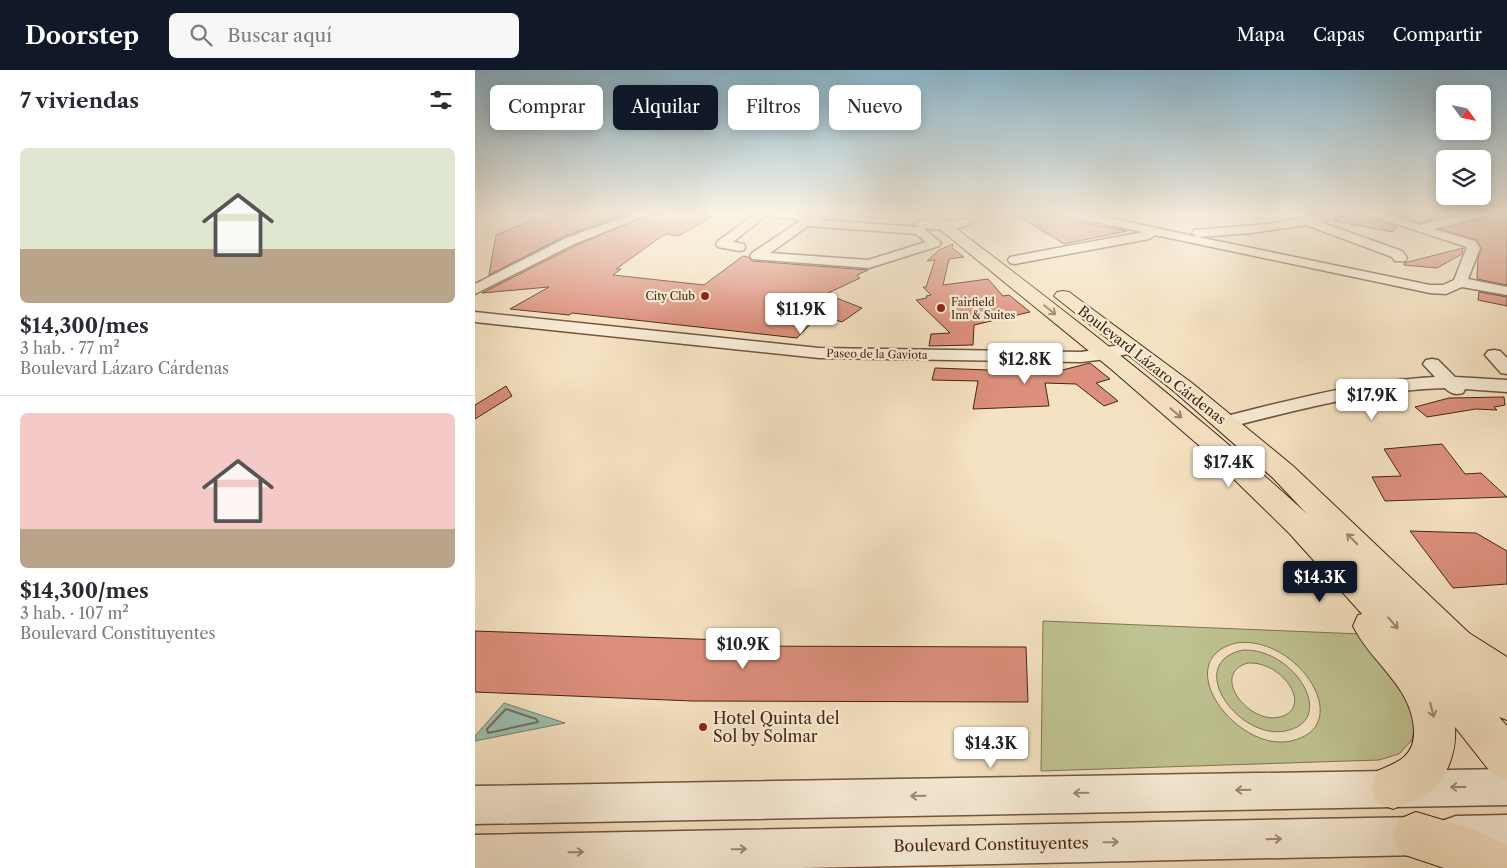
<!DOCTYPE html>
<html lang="es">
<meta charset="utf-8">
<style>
body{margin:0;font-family:"Libre Caslon Text",serif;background:#f7f7f7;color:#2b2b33;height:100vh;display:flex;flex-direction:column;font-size:19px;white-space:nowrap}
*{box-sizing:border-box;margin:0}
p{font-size:16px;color:#7c7c81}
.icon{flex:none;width:28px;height:28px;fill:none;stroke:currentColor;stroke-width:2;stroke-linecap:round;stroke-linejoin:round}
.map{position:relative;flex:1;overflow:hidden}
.drawer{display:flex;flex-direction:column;background:#fff;width:475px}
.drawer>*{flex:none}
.hud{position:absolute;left:15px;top:15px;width:475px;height:45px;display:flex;gap:10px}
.needle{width:32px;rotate:123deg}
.fabs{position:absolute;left:961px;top:15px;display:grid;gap:10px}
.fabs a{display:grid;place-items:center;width:55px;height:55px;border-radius:8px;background:#fff;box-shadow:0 2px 12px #0003;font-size:25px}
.price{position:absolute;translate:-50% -42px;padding:0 11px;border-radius:5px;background:#fff;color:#222;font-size:16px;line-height:32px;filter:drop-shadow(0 1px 2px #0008)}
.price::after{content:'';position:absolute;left:50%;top:30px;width:15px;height:11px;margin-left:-8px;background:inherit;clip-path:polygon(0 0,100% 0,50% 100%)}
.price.current{background:#111827;color:#fff}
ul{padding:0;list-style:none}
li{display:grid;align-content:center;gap:10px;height:265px;padding:0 20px}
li+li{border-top:1px solid #e1e1e2}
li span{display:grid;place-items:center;height:155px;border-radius:8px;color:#555}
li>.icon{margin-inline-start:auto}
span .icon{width:90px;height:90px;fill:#fffc;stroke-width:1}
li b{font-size:21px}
h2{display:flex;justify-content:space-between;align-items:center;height:60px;padding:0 20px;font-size:21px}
.tag{padding:0 18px;border-radius:8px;background:#fff;box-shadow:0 2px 12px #0003;font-size:18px;line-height:45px}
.tag.current{background:#111827;color:#fff}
header{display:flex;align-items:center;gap:30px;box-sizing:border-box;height:70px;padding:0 25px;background:#111827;color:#fff}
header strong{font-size:24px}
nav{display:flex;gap:28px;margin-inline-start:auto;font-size:18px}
.search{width:350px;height:45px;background:#f7f7f7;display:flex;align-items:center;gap:12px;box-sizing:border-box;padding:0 18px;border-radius:8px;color:#7c7c81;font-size:19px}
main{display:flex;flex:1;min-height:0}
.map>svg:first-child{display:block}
</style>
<header>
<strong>Doorstep</strong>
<div class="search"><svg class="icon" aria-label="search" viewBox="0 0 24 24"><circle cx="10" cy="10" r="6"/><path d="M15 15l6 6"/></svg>Buscar aquí</div>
<nav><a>Mapa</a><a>Capas</a><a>Compartir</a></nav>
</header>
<main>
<section class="drawer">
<h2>7 viviendas<svg class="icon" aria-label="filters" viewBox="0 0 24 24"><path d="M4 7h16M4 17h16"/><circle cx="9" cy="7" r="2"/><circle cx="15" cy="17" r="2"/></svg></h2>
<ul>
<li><span style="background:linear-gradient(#dfe7d0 65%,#b9a48a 0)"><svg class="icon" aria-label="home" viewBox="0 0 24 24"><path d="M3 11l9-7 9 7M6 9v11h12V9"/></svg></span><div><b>$14,300/mes</b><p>3 hab. · 77 m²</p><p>Boulevard Lázaro Cárdenas</p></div></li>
<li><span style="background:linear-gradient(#f6c9c9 75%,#b9a48a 0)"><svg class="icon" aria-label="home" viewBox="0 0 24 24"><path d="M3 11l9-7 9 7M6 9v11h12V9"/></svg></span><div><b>$14,300/mes</b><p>3 hab. · 107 m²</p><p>Boulevard Constituyentes</p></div></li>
</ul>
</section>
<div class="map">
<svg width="1032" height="798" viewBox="0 0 1032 798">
<rect width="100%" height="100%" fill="#f5e2c2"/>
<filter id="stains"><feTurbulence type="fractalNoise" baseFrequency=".004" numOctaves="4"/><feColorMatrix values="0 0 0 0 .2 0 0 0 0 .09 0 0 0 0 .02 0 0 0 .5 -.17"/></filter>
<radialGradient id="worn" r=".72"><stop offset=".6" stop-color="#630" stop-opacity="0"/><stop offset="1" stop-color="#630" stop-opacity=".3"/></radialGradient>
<!-- green -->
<path fill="#bfc291" stroke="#827452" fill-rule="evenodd" d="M568,551L887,564L936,633L939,660L937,670L924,684L904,690L566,701ZM761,573C822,564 883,656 816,671C761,683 693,590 761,573Z
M768,580C820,578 864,651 810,661C763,670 708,593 768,580ZM773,593C808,591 839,638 805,647C774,655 734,604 773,593Z"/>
<!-- water -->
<path fill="#9dbfad" stroke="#7a816f" d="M29,633L90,653L0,671V666Z"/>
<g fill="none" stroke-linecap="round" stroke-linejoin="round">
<!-- shore -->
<path stroke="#727260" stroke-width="2" d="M31,639L61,649L63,652L13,663L12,659Z"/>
</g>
<!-- building -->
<path fill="#dc8f7c" stroke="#462513" d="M72,144L96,146L150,144L90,166L14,205L21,165Z
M176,144H219L238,147L203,166L192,164L187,166L141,199H146L138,205L229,215L268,186L273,187L277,191L393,200L382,205L385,208L351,224L387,238L367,252L344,245L322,268L97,243L94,245L35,239L74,217L7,223L100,176Z
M540,144H589V149L652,161L589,174Z
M871,144H888L922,156L918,162L859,151Z
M917,144H980L945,153Z
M1012,144H1032V215L1002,209L1003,188L1007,179L1002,170L965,159L1009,148Z
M478,174L477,178L489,187L474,189L468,215L513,209L528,226L534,225L555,242L499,255L498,275L454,276L456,264L475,263L441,230L452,228L451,226L456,225L448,217H451L460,190L452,191L464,180Z
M988,178L987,184L962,198L929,195V193Z
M1004,222L1032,227V236L1003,230Z
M615,293L635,309L621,313L643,331L629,336L601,314L570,313L574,336L498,339L503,311L457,310L460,298L568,302V305Z
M31,316L37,326L0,349V335Z
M1029,327L1030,335L1019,337L1022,340L1001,339L952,347L940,337L974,328Z
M967,374L990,404L1006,403L1032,427L910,431L897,407L926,406L909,379Z
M935,461L1001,463L1032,481V514L978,518Z
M0,561L247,570L244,576L551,577L553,632L217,631L0,622Z"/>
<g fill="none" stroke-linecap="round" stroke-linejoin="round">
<!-- minor casing -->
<g stroke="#72543f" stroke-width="3">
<path id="minor" d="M157,144H174L99,174L0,224V214L91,168Z
M280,144H293L258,172L269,174L270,177L269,180L264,181L243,177L241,174L243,171Z
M295,144H340L345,146L346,150L444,157L448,158L466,173L464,176L394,198L277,189L275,186L277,183L326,150L300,147ZM333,156L441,164L451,172L393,190L295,183Z
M592,144H616L723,167L717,163L719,160L794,154L848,144H869L845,152L927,181L932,188L930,191H920L917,187L831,155L777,163L723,167L955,215H968L979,210L992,177L890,144H909L945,155L989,144H1010L1009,146L958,159L1000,171L1005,178L993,209L1032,217V225L987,217L971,224L955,223L680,165L674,169L540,194L535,193L533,190L535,187L540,186L668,162L597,147Z
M489,149L493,151L495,153L493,155C481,159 450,163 440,154L446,150L468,152Z
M0,242L344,278L606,282C619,280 652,272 661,274L664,278L661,282L631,289L606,292L344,288L0,252Z
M1019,280L1025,281L1032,288V304L1026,303L1010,285L1013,281Z
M957,289L963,290L980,307L1032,310V322L990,319L988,323C980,325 976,324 970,318C896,320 822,340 751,358L744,356L741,352L744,348C814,330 887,311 960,307L948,294L951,290Z
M1032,699V735L0,754V716Z
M1032,745V783L981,784L967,779L964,770L960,780L946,785L326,798H0V765L946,747L960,752L963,761L967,751L981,746Z"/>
</g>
<!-- major casing -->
<g stroke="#462513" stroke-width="2">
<path id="major" d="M446,144H462C589,240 715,337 832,444L798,408L701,323L579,226L582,222L588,221L594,222L717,313L818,396L994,563L1032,603V650L1024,647L1032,656V710L1017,704L980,657C981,671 979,682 974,695C962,723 945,728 918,739L902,733L896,717L902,701C924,692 940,686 939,660C937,616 896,593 878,556L883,545L887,544L814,463L727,378L636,299Z"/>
</g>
<!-- highway casing -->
<g stroke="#462513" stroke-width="2">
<path id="highway" d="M981,558L994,563L1032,587V627L1018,622L968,585L963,574L968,563Z
M941,742L995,758L1032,775V798H969L924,783L917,766L924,749Z"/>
</g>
<!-- minor -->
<use href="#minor" fill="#f8ecd7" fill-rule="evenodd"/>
<!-- major -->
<use href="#major" fill="#f5e2c2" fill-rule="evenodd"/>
<!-- highway -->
<use href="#highway" fill="#f5e2c2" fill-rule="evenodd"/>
</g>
<!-- one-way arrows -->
<defs><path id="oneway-shaft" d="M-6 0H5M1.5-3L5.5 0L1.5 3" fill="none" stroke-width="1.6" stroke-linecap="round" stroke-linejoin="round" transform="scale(1.25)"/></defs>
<g stroke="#9e846a">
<use href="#oneway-shaft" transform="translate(575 240) rotate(39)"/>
<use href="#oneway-shaft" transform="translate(701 343) rotate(40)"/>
<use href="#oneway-shaft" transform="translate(877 469) rotate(-135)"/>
<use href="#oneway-shaft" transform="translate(918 553) rotate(49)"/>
<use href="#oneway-shaft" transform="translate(957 640) rotate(76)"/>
</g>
<g stroke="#9f8875">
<use href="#oneway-shaft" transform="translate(983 717) rotate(180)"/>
<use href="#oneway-shaft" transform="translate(768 720) rotate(179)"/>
<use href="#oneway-shaft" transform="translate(606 723) rotate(179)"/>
<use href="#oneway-shaft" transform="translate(443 726) rotate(179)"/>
<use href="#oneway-shaft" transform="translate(799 769) rotate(-1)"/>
<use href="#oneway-shaft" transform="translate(636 772) rotate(-1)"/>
<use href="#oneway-shaft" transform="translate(264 779) rotate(-1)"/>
<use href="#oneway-shaft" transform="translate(101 782) rotate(-1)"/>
</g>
<!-- sky -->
<linearGradient id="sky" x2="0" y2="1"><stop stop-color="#8ab8d0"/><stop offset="0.56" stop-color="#faf2e4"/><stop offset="1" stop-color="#faf2e4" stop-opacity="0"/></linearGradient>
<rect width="1032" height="256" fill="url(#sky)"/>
<!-- markers -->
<g fill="#8f2418" stroke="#f8ecd7" stroke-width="2">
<circle cx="230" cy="226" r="5"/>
<circle cx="466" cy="238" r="5"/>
<circle cx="228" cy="657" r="5"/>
</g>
<g text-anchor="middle" stroke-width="4.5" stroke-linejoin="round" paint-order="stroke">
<!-- far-poi labels -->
<g font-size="11" fill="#462513" stroke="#f8ecd7" text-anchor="end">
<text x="220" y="230">City Club</text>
<text x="476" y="236" text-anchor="start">Fairfield<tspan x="476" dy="13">Inn &amp; Suites</tspan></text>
</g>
<!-- far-street labels -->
<g font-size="11" fill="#462513" stroke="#f8ecd7">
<text transform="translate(402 284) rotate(1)" y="4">Paseo de la Gaviota</text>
</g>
<!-- street labels -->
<g font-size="14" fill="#462513" stroke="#f8ecd7">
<text transform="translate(677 295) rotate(38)" y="5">Boulevard Lázaro Cárdenas</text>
</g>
<!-- near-poi labels -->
<g font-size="16" fill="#462513" stroke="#f8ecd7" text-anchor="start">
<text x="238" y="654">Hotel Quinta del<tspan x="238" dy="18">Sol by Solmar</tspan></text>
</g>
<!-- near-street labels -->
<g font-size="16" fill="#462513" stroke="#f8ecd7">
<text transform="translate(516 774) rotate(-1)" y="6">Boulevard Constituyentes</text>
</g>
</g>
<rect width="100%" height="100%" filter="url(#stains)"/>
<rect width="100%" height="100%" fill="url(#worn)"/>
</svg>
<div class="fabs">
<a><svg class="needle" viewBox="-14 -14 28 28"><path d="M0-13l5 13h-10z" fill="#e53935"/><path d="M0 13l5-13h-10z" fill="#7c7c81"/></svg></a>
<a><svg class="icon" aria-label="layers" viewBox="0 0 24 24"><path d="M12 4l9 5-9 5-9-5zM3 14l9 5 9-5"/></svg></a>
</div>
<b class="price" style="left:326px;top:265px">$11.9K</b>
<b class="price" style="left:550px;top:315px">$12.8K</b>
<b class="price" style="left:897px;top:351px">$17.9K</b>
<b class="price" style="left:754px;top:418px">$17.4K</b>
<b class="price current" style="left:845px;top:533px">$14.3K</b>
<b class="price" style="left:268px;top:600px">$10.9K</b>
<b class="price" style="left:516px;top:699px">$14.3K</b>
<div class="hud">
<a class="tag">Comprar</a>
<a class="tag current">Alquilar</a>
<a class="tag">Filtros</a>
<a class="tag">Nuevo</a>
</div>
</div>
</main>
